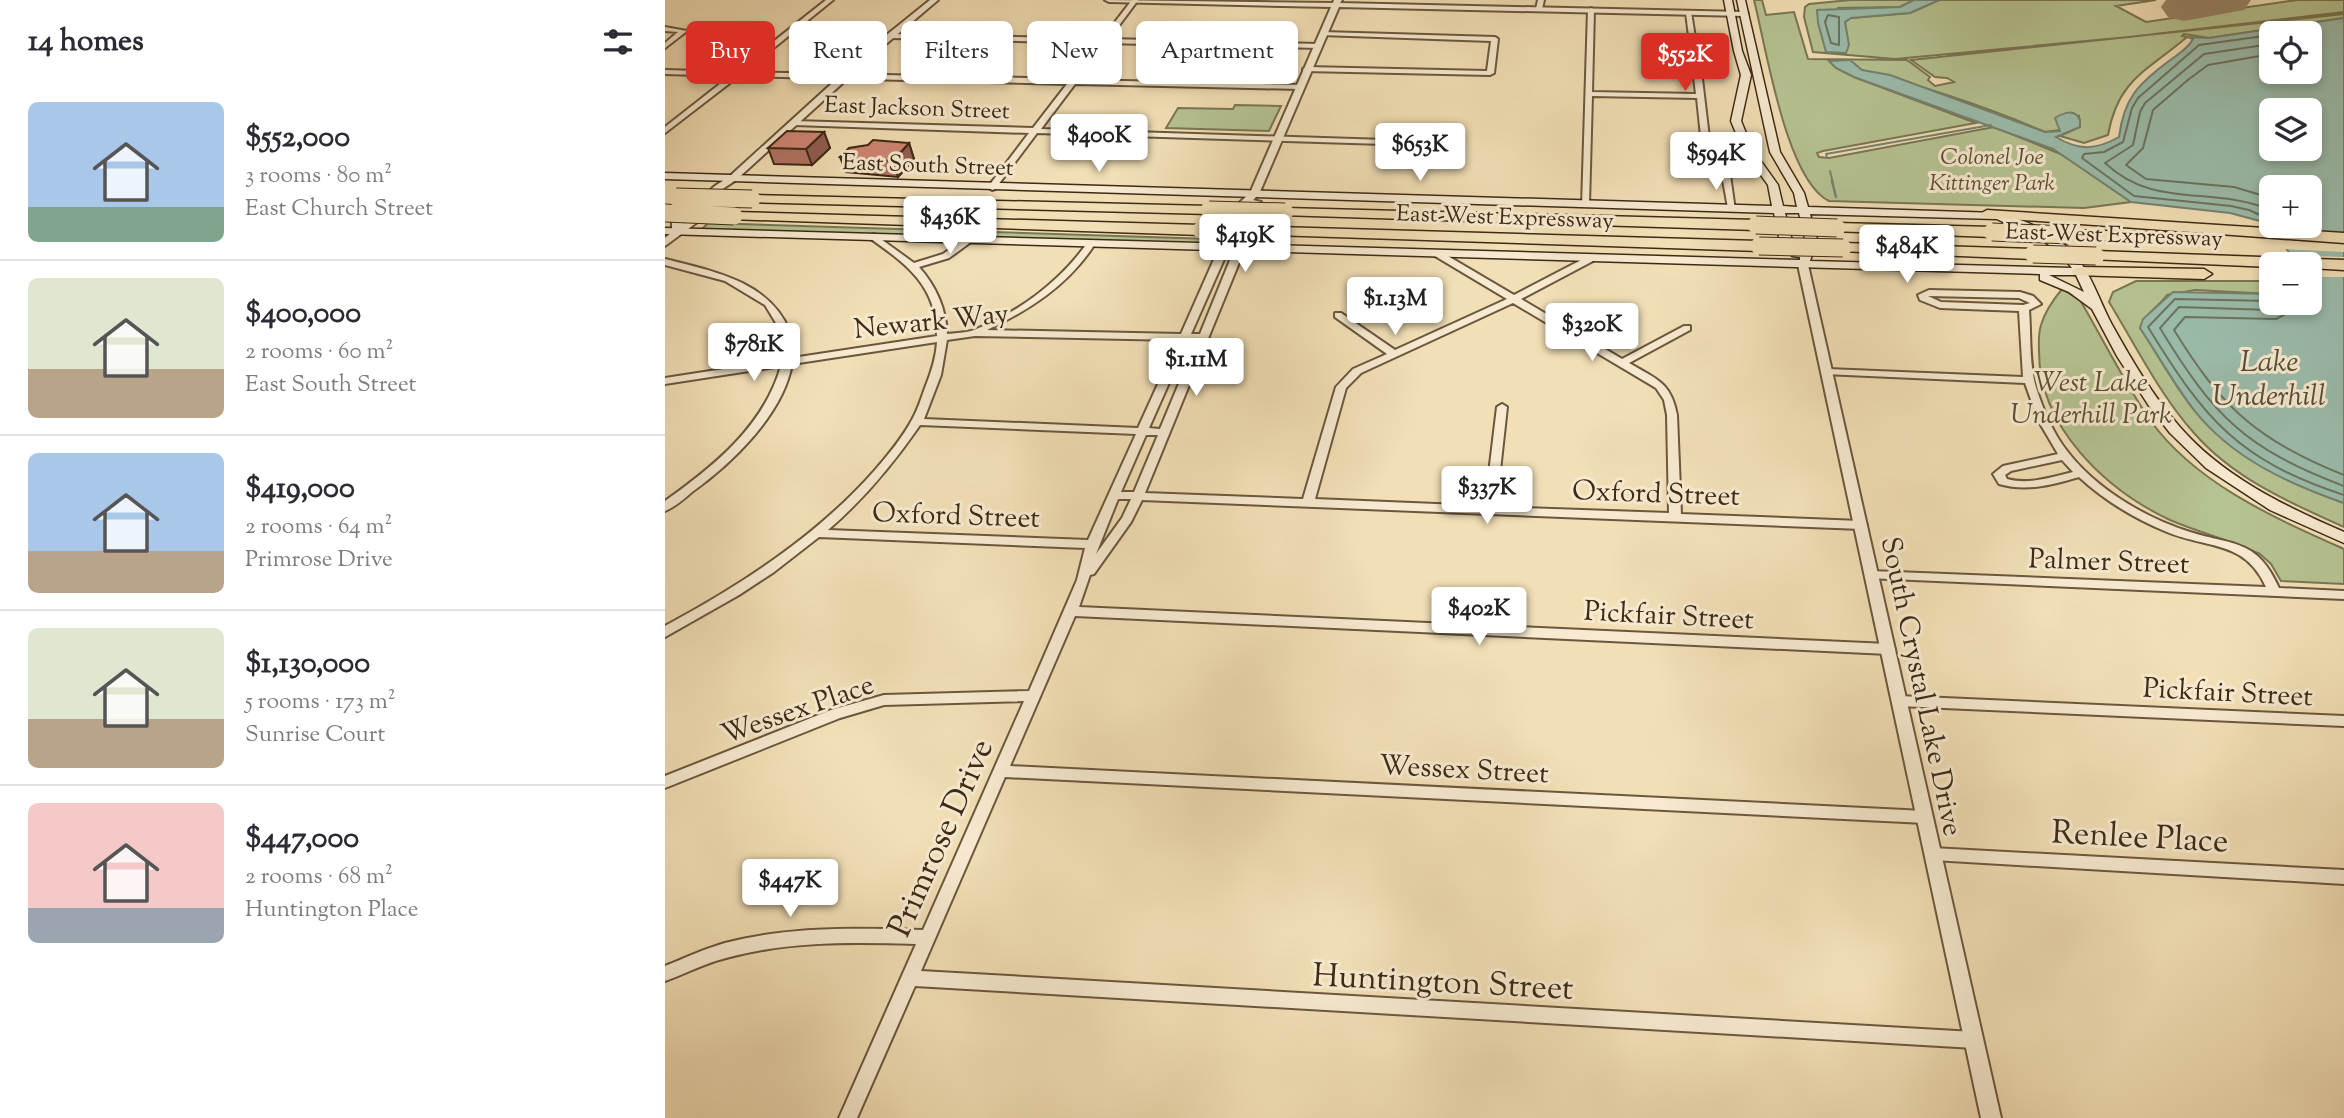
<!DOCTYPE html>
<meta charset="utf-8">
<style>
body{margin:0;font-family:"Sorts Mill Goudy",serif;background:#f7f7f7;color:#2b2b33;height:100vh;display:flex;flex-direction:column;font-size:26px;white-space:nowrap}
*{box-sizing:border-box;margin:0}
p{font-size:23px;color:#7c7c81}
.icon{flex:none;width:38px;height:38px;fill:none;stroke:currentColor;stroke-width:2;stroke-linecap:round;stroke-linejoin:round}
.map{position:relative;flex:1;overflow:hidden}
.panel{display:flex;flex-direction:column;background:#fff;width:665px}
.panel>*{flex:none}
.top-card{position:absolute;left:21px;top:21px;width:665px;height:63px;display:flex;gap:14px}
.fabs{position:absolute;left:1594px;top:21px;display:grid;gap:14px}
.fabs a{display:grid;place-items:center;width:63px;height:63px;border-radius:10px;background:#fff;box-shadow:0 4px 10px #0003;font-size:35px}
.price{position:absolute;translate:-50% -60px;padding:0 16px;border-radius:7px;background:#fff;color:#222;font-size:23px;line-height:46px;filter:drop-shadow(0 2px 4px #0008)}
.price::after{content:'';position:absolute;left:50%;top:42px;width:21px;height:16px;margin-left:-10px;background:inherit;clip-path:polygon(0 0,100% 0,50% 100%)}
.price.selected{background:#d93025;color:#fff}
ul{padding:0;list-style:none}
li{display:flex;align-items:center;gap:21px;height:175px;padding:0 28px}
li+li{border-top:2px solid #e1e1e2}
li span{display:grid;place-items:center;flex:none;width:196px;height:140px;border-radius:10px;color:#555}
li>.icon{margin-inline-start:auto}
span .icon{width:84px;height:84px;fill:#fffc;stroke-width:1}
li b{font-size:30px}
h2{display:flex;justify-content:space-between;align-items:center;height:84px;padding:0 28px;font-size:30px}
.chip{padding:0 24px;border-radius:10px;background:#fff;box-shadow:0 4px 10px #0003;font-size:24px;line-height:63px}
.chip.selected{background:#d93025;color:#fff}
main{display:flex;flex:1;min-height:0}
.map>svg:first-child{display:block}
</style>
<main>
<section class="panel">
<h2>14 homes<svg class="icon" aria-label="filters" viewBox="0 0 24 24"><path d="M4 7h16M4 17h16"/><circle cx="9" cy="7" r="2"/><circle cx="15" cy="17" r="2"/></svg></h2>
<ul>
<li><span style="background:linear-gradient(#a9c7e8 75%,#7fa58c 0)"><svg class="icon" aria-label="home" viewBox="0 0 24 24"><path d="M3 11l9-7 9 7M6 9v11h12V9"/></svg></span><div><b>$552,000</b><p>3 rooms · 80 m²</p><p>East Church Street</p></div></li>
<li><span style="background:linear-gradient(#dfe7d0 65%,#b9a48a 0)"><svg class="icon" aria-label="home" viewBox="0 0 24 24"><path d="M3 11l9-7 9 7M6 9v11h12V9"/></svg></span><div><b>$400,000</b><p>2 rooms · 60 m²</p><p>East South Street</p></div></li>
<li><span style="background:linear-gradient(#a9c7e8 70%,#b9a48a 0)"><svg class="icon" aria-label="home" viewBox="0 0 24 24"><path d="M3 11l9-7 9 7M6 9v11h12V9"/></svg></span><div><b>$419,000</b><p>2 rooms · 64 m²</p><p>Primrose Drive</p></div></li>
<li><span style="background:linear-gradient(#dfe7d0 65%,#b9a48a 0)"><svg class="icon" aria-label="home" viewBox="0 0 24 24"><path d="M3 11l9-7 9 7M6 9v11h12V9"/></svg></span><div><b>$1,130,000</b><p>5 rooms · 173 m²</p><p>Sunrise Court</p></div></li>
<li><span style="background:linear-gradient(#f6c9c9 75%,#9aa5b1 0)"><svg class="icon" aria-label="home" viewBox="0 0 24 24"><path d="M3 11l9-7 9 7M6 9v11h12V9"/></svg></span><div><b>$447,000</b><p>2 rooms · 68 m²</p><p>Huntington Place</p></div></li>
</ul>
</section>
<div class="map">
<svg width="1679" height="1118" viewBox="0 0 1679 1118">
<rect width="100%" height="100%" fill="#f2dfb6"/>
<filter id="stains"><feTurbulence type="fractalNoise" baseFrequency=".00286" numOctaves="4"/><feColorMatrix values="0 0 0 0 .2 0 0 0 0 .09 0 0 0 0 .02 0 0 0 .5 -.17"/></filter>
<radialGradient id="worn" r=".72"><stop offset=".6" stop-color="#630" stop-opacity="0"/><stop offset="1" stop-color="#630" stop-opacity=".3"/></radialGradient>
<!-- green -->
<path fill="#b6c392" stroke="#7a7654" stroke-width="2" d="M1089,0H1097L1101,15L1129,12L1143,59L1242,60L1265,77L1263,80L1270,86L1289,82L1282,78L1270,77L1246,60L1679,14V18L1544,38L1519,34L1517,36L1522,37C1482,71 1453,79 1443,135L1419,143L1395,136L1415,127L1414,116L1395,130L1380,132C1322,107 1261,87 1200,71C1187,67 1179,63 1164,61L1171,68L1189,77L1311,123L1158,151L1152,153L1154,157L1164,158L1329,127L1398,155L1466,202L1419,208L1164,201C1121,180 1101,47 1089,0Z
M1185,0H1249L1235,7L1173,8L1161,51L1181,53L1180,22L1186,18L1245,13L1274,0H1491L1451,6L1481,22L1632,0H1679V12L1464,37L1230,59L1148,52L1139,17L1140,7L1144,4Z
M570,105L616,106L604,131L501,128L513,108L568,109Z
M43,223L546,239V245L36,230Z
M1471,281H1606V294L1530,290L1502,295C1493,307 1480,314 1475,328C1493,355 1509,385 1529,410C1567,458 1623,483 1679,503V527C1626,503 1569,479 1529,433C1495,395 1471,346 1444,302L1448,292Z
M1397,289L1415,300C1438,339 1459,382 1485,420C1531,484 1610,518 1679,549V584L1616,581L1606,564L1595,554C1566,540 1535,533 1505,520C1441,490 1374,427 1374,352C1374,343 1373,334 1376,325C1380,311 1388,300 1397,289Z"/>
<!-- water -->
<path fill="#9bbdac" stroke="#768270" stroke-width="2" fill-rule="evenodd" d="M1249,0H1274L1245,13L1186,18L1180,22L1184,45L1181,53L1161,52L1153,23L1152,10L1235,7Z
M1679,18V503C1622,483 1567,458 1529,410C1509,384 1493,355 1475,328L1478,319L1508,292L1606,294V303H1645V264H1633L1605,227L1595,221L1565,213L1466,202L1388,149L1189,77L1171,68L1164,61L1185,60L1197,70L1225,75L1380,132L1395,131L1390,118C1398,113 1410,108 1415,120V127L1391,137C1414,151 1431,150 1454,137C1459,98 1473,84 1504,61C1513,54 1523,49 1528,39L1522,37L1544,38ZM1606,33H1645V72H1606ZM1606,110H1645V149H1606ZM1606,187H1645V226H1606Z"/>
<!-- pier -->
<path fill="#f2dfb6" d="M1597,226L1679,232V252L1617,249L1603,230Z
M1621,255L1679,257V277H1645V264H1628Z"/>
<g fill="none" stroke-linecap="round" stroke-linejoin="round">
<!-- shore -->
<path stroke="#6c7460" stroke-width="2" d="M1163,15L1174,17V45L1166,43L1160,22Z
M1606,35L1534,45L1473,98L1467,108L1458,142L1439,152L1419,154L1417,158L1469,196L1566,206L1584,210L1606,220
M1606,44L1539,54L1480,103L1475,112L1468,145L1440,163C1490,210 1546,185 1606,210
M1606,54L1543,65L1524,79L1488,110L1478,148L1461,165L1481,179L1569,187L1606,198
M1606,301L1510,299L1483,327C1540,420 1573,460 1679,495
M1619,303L1605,310L1514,307L1495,328C1549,417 1581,449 1679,486
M1631,303L1623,313L1611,319L1520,317L1509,330C1557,408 1593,441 1679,475"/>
<!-- stream-far1 -->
<path stroke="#768270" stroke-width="2" d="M1162,157L1161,154L1326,125
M1165,171L1168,183"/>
<!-- stream -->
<path stroke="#768270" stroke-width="2.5" d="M1167,181L1171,197"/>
<!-- taxiway -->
<path fill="#988466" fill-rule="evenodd" d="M1501,0H1525L1532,6L1523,12L1503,4Z"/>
<!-- runway -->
<path fill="#988466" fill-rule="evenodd" d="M1501,0H1586L1579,10L1519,21L1503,17L1496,7Z"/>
<!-- minor casing -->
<g stroke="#6b573d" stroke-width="4">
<path id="minor" d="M161,0H168L79,72L406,79L434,43L226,38L223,36L226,34L437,39L467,0H473L444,39L653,44L656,46L653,48L441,43L413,80L635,85L639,87L635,89L410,84L376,129L751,141L755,143L751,145L372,133L330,189L327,190L323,187L364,133L129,125L125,123L129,121L368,128L402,84L74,76L0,133V127L65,76L0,74V70L70,72Z
M873,0H879L877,9L874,11L871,9Z
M926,8L929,10L927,92L1031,94L1028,70L1022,55L1025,44L1021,13L1026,12L1031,44L1030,55L1036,70L1045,146L1065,175L1070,210L1063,208L1057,175L1037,146L1032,98L927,96L924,204L917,206L923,10Z
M0,27L22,31L0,48V43L13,32L0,31Z
M658,32L830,37L833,39L829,73L825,75L639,71L638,69L642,67L822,71L826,41L656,35V33Z
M209,234L249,263L278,254L300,238H306V242L284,258L254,267C271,286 281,309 282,334C290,333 301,333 309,330C354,312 395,282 423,242L426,241L430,244C403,285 366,309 322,330L516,334L554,248L556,246H562L564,248L526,334H535L570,248L572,246H578L580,248L480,493L638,499L671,387L688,369L722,354L670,317V313H676L730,350L842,299L770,256V252H776L849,295L922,257H928V261L856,299L957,359L1019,326H1025V330L964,363C991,379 1006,382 1012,415L1016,514L1196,521L1202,525L1196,529L477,500L466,522L429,574L425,575L414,607L1223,644L1228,646L1230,649L1228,652L1223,654L410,616L345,766L1260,811L1265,813L1267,817L1265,821L1260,823L340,777L256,971L1309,1032L1315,1034L1318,1040L1315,1046L1309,1048L250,986L192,1118H174L251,944C188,942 123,941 61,958C40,963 20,974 0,981V966C20,958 39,949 60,943C124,926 192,928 258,930L359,701L219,705L175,718L0,788V776L166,710L219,695L364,691L412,580L420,548L154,537L109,572L74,595L0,637V626C76,585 152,536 210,470C224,454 238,437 248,418C253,409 256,399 260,388C266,373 271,358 272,342L127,364C118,415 66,464 27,492C19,499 10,507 0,511V501C49,466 99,426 116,366L0,384V378L116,360L117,333L100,305L60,281L0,265V259C47,271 105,281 125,332C128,339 127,350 127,358L272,336C272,287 243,265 206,239V235ZM848,303L991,388L999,400L1002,415L1004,513L831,507L842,407L837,404L832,407L820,506L650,499L681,388L696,373ZM310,336L513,340L473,428L259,419L276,375L282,340ZM523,340H532L495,429L484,428ZM255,425L471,434L423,540L163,530C199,499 228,464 255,425ZM481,435H493L469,492H456ZM453,499H466L457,518L431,554Z
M1264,290L1355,292L1368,296L1376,304L1364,310C1366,334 1364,360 1370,384C1377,407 1387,432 1402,451C1430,488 1480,518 1525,532C1570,546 1592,539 1614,588L1679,591V599L1202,578L1200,575L1202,572L1206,571L1601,587C1580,540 1543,549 1502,532C1470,519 1439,500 1414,477C1386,485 1362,492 1334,484L1328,474L1338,466L1393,454L1373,420L1360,383L1159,374V370L1163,369L1358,377L1354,311L1275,308L1255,300L1253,295ZM1263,296L1354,298L1365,303L1358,305L1276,302ZM1397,460L1408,472C1387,477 1364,485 1342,479L1340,475L1346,471Z
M1234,696L1679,716V726L1234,706L1229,705L1227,701L1229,697Z
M1268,848L1679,870V884L1268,860L1263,859L1260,854L1263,849Z"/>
</g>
<!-- tertiary casing -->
<g stroke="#6b573d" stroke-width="4">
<path id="tertiary" d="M265,0H273L214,50L71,180L56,190L17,225L40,208H46V212L0,246V238L7,232V223L50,186L65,176L208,46Z
M440,0L668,3L669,0H677L675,3L1079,12L1083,14L1079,16L674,7L594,194L588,200L596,202L580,248L575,251L570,248L586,202L581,206L564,248L559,251L554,248L572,205L585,193L666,7L444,2Z
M1138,262L1143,265L1336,1118H1316L1133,265Z"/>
</g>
<!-- secondary casing -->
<g stroke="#3e2a15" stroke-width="3">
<path id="secondary" d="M1059,0H1067L1077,51L1086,75L1076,121L1088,150L1113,185L1118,206L1132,207L1129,193L1105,152L1072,0H1080L1115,152L1139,193L1143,207L1333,213C1360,220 1389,232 1408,253C1426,273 1434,300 1446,323C1466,359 1487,395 1514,426C1557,476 1619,506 1679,532V543L1605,510L1541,468L1505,433L1484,406L1452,356L1427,309L1404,292L1375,280V274L0,234V228L1135,260V257L1127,256L1114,237L1109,213L0,179V173L1107,206L1103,185L1078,150L1066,121L1076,75L1069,51ZM1120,213H1134L1140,239L1136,253L1126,237ZM1145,214L1332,219L1380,242L1394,252L1407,268L1145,261L1152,239ZM1384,275H1411L1419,292Z"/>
</g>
<!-- motorway casing -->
<g stroke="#3e2a15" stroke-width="3">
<path id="motorway" d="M87,195L544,206L551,210L544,214L82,202L80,199L82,196Z
M620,208L1091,220L1099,225L1091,230L615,215L613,212L615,209Z
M1322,210L1679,233V243L1317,217L1315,214Z
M69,212L536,225L544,230L536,235L64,219L62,216L64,213Z
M1172,223L1327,227L1335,232L1327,237L1167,231L1164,228Z
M613,227L1094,241L1102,246L1094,251L608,235L605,232L608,229Z
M1404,230L1505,233L1513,238L1505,243L1399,238L1396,235Z
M1178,243L1368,249L1376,254L1368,259L1173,251L1170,248Z
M1431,251L1679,260V270L1645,268V264H1606V267L1425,259L1423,256Z
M1415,267L1539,269L1547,274L1539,279L1409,275L1407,272L1409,269Z"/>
</g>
<!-- minor -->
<use href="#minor" fill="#f7ead0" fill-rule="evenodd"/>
<!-- tertiary -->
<use href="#tertiary" fill="#f7ead0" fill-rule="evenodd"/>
<!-- secondary -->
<use href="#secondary" fill="#f7ead0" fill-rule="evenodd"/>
<!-- motorway -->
<use href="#motorway" fill="#f2dfb6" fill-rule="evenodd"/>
<!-- motorway-bridge casing -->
<g stroke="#3e2a15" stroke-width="19" stroke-linecap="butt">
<path id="motorway-bridge" d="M11,197L87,199
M544,210L620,212
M0,213L69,216
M1091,225L1172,228
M536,230L613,232
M1327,232L1404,235
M1094,246L1178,248
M1368,254L1431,256"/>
</g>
<!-- motorway-bridge -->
<use href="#motorway-bridge" stroke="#f2dfb6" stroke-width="17"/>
</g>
<!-- wall -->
<path fill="#b27365" stroke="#3e2a15" stroke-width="2" d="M159,132L165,148L147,165L109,164L103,148Z
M244,143L249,159L233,177L181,172L175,157Z"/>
<!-- shaded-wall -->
<path fill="#915e52" stroke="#3e2a15" stroke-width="2" d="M159,132L165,148L147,165L141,149Z
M244,143L249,159L233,177L228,161Z"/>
<!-- building -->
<path fill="#cf8675" stroke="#3e2a15" stroke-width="2" d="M122,131L159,132L141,149L103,148Z
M208,140L244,143L228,161L175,157L184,148L203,145Z"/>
<g text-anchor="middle" stroke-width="6" stroke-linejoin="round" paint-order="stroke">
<!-- far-street labels -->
<g font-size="23" fill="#3e2a15" stroke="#f7ead0">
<text transform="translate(252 107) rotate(2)" y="8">East Jackson Street</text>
<text transform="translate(263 164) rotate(2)" y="8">East South Street</text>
<text transform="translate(840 216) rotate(2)" y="8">East-West Expressway</text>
<text transform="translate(1449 234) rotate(2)" y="8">East-West Expressway</text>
</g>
<!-- far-park labels -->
<g font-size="23" font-style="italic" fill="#5c5034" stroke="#f7ead0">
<text x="1327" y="164">Colonel Joe<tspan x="1327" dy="26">Kittinger Park</tspan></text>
</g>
<!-- street labels -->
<g font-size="28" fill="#3e2a15" stroke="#f7ead0">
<text transform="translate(266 320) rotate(-6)" y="10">Newark Way</text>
<text transform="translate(991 492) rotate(2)" y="10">Oxford Street</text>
<text transform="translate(291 514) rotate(2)" y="10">Oxford Street</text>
<text transform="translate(1444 560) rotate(2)" y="10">Palmer Street</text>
<text transform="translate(1004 614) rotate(3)" y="10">Pickfair Street</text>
<text transform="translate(1258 686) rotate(78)" y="10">South Crystal Lake Drive</text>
<text transform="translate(1563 691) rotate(3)" y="10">Pickfair Street</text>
<text transform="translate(132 708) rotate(-19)" y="10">Wessex Place</text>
<text transform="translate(799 768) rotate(3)" y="10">Wessex Street</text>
</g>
<!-- park labels -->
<g font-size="28" font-style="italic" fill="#5c5034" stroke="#f7ead0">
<text x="1426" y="391">West Lake<tspan x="1426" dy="32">Underhill Park</tspan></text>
</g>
<!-- water labels -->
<g font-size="30" font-style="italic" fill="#554f3b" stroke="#f7ead0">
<text x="1604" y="371">Lake<tspan x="1604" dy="34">Underhill</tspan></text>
</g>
<!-- near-street labels -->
<g font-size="33" fill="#3e2a15" stroke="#f7ead0">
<text transform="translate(1475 835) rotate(3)" y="12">Renlee Place</text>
<text transform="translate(274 837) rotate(-66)" y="12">Primrose Drive</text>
<text transform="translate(778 980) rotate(3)" y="12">Huntington Street</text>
</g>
</g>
<rect width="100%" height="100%" filter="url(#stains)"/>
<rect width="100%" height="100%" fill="url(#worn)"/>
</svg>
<div class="fabs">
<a><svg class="icon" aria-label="locate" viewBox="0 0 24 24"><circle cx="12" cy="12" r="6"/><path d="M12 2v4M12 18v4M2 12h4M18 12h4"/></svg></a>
<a><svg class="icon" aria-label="layers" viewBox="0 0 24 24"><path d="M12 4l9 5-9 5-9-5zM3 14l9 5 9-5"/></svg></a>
<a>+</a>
<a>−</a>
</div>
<b class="price selected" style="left:1020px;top:93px">$552K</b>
<b class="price" style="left:434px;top:174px">$400K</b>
<b class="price" style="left:755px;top:183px">$653K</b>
<b class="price" style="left:1051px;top:192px">$594K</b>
<b class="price" style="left:285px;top:256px">$436K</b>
<b class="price" style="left:580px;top:274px">$419K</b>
<b class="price" style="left:1242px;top:285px">$484K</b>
<b class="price" style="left:730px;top:337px">$1.13M</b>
<b class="price" style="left:927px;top:363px">$320K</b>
<b class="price" style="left:89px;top:383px">$781K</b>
<b class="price" style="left:531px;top:398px">$1.11M</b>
<b class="price" style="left:822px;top:526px">$337K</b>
<b class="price" style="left:814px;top:647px">$402K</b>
<b class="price" style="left:125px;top:919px">$447K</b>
<div class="top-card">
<a class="chip selected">Buy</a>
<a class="chip">Rent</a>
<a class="chip">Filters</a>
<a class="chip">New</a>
<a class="chip">Apartment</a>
</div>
</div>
</main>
